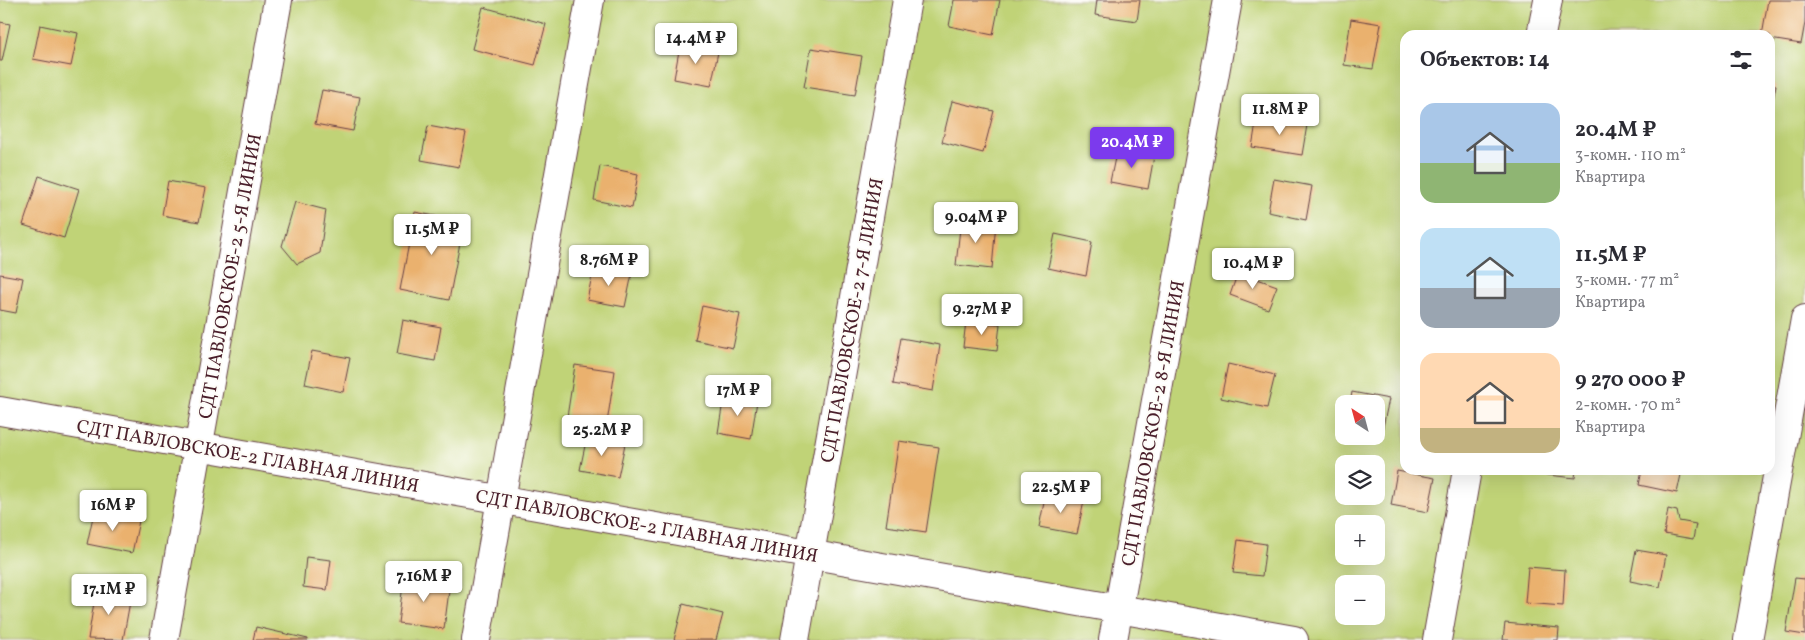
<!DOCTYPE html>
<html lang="ru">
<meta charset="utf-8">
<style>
body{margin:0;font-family:Vollkorn,serif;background:#f7f7f7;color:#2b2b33;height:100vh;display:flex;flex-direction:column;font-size:19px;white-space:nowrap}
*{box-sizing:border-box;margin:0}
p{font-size:16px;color:#7c7c81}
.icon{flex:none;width:28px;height:28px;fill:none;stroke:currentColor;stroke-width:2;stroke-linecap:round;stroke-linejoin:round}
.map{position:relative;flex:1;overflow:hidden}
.sheet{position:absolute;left:1400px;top:30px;width:375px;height:445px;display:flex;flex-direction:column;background:#fff;border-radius:15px;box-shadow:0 5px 20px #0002}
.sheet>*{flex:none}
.needle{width:32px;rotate:324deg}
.controls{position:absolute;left:1335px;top:395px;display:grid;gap:10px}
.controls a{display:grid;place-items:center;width:50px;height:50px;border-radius:10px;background:#fff;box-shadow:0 5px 20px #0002;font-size:25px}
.price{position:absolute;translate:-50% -42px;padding:0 11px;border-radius:5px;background:#fff;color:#222;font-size:16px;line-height:32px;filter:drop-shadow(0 1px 2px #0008)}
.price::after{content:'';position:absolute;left:50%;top:30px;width:15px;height:11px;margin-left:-8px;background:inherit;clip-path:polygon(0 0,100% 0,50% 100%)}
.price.current{background:#7c3aed;color:#fff}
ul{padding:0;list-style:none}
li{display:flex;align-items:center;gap:15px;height:125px;padding:0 20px}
li span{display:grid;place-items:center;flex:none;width:140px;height:100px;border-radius:15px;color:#555}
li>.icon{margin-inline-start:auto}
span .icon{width:60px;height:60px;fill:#fffc;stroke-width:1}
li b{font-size:21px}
h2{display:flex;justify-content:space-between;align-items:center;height:60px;padding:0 20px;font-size:21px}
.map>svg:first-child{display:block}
</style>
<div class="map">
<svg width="1805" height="640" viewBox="0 0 1805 640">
<rect width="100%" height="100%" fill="#fdfcf7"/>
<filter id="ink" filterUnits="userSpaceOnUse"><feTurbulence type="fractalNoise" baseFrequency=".02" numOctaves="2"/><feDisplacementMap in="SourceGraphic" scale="10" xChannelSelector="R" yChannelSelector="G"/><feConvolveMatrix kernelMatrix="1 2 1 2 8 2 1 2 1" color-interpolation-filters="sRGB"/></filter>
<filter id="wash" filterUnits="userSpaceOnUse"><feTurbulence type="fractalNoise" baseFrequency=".0096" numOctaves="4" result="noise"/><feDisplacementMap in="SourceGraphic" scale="20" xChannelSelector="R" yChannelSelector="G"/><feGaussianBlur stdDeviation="1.12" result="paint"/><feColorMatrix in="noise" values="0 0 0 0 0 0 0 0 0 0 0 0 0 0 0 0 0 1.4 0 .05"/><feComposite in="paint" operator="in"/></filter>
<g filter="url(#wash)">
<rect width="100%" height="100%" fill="#f2ebd5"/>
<!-- green -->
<path fill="#c0d377" stroke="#857951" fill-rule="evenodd" d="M0,0H1805V640H0ZM1405,35H1770V470H1405ZM1344,404H1376V436H1344ZM1344,464H1376V496H1344ZM1344,524H1376V556H1344ZM1344,584H1376V616H1344Z"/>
<g id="blocks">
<!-- building -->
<path fill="#eab16e" d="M954,0H1000L993,35L949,26Z
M1097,0H1140L1137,21L1095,15Z
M1768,0H1805V23L1801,44L1770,39V35H1762Z
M483,7L546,24L535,65L472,49Z
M1351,19L1381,24L1373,69L1344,65Z
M0,22L10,24L2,61H0Z
M40,25L78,33L71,66L33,59Z
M680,45L718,52L711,86L674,79Z
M811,48L862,56L855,95L804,87Z
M1770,84L1776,85L1771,111H1770Z
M322,90L360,97L353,131L315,124Z
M952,101L994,111L983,153L942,142Z
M1257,117L1307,125L1302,155L1252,147Z
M428,126L466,133L459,167L421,160Z
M1117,148L1154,156L1148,189L1110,182Z
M600,166L638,174L632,208L594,200Z
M39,176L79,189L64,238L23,225Z
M1274,179L1312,186L1306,220L1268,212Z
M168,181L206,188L199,222L162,215Z
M295,202L326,210L320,253L297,264L282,246Z
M415,212L464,222L449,300L400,290Z
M961,219L996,222L992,269L956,265Z
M1055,234L1092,242L1086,276L1048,268Z
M594,266L632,274L625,307L587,300Z
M1238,272L1277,286L1268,309L1230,295Z
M0,274L23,278L16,313L0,310Z
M702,306L740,314L733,348L695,340Z
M403,320L441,327L435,361L397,354Z
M966,321L1000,324L997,351L963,347Z
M901,338L940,345L933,391L893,384Z
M312,351L350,358L343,392L305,384Z
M1228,364L1275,375L1267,408L1221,398Z
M575,365L615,371L607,423L567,417Z
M1352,392L1389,399L1380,441L1358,437L1376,436V404H1350Z
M724,395L757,401L751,439L718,433Z
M587,436L625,444L618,477L580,470Z
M899,441L939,447L926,532L886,526Z
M1538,470H1576L1575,478L1538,474Z
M1642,470H1682L1677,493L1639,485Z
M1397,471L1435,478L1428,512L1391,505Z
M1046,493L1084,501L1077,534L1039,527Z
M1668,509L1677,511L1679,521L1696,524L1693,539L1664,534Z
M94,512L139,521L132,553L87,544Z
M1238,540L1266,544L1262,576L1233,573Z
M1636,550L1666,555L1660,587L1630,581Z
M306,557L331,560L327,590L303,587Z
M1528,567L1565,570L1563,606L1525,603Z
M404,577L450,583L444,629L398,623Z
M1795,578L1805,579V635L1786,632Z
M96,590L131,596L123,640L88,639Z
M683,604L723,614L716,640H674Z
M1505,623L1559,628L1558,640H1503Z
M256,627L308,639V640H253Z"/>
</g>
</g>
<g filter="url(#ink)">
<use href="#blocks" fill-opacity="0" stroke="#633e44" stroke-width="1"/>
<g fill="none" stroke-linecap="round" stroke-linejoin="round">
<!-- minor casing -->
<g stroke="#633e44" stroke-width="30">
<path id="minor" d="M1541,35L1548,0
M0,411L1294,640
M164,640L278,0
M476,640L590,0
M795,640L907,0
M1113,640L1228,0
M1437,640L1467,470
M1748,640L1805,319"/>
</g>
<!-- minor -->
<use href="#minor" stroke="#fff" stroke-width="28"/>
</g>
</g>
<g text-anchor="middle" stroke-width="4" stroke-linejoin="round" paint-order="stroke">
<!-- street labels -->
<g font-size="19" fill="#4a1f2b" stroke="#fdfcf7">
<text transform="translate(229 276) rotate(-80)" y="7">СДТ ПАВЛОВСКОЕ-2 5-Я ЛИНИЯ</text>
<text transform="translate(851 320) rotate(-80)" y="7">СДТ ПАВЛОВСКОЕ-2 7-Я ЛИНИЯ</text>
<text transform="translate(1152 423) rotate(-80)" y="7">СДТ ПАВЛОВСКОЕ-2 8-Я ЛИНИЯ</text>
<text transform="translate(248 455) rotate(10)" y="7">СДТ ПАВЛОВСКОЕ-2 ГЛАВНАЯ ЛИНИЯ</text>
<text transform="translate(647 525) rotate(10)" y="7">СДТ ПАВЛОВСКОЕ-2 ГЛАВНАЯ ЛИНИЯ</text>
</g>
</g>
</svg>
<div class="controls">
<a><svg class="needle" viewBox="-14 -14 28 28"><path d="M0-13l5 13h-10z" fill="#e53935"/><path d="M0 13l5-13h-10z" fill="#7c7c81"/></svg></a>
<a><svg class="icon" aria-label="layers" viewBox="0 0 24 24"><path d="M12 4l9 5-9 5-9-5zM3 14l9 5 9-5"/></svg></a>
<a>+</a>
<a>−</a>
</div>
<b class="price" style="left:696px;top:65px">14.4M ₽</b>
<b class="price" style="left:1280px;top:136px">11.8M ₽</b>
<b class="price current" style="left:1132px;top:169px">20.4M ₽</b>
<b class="price" style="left:976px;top:244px">9.04M ₽</b>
<b class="price" style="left:432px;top:256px">11.5M ₽</b>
<b class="price" style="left:609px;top:287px">8.76M ₽</b>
<b class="price" style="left:1253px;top:290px">10.4M ₽</b>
<b class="price" style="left:982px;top:336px">9.27M ₽</b>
<b class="price" style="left:738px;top:417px">17M ₽</b>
<b class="price" style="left:602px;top:457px">25.2M ₽</b>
<b class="price" style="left:1061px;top:514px">22.5M ₽</b>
<b class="price" style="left:113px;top:532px">16M ₽</b>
<b class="price" style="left:424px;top:603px">7.16M ₽</b>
<b class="price" style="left:109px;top:616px">17.1M ₽</b>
<section class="sheet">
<h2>Объектов: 14<svg class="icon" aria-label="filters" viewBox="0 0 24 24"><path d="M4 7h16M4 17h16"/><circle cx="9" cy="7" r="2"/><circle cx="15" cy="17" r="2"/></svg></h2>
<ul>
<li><span style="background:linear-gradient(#a9c7e8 60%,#8fb573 0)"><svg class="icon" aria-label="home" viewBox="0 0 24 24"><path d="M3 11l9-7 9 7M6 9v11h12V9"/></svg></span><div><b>20.4M ₽</b><p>3-комн. · 110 m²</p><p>Квартира</p></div></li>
<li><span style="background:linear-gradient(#bfe0f5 60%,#9aa5b1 0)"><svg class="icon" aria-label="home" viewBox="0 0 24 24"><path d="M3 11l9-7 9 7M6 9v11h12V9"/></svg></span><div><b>11.5M ₽</b><p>3-комн. · 77 m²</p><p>Квартира</p></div></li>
<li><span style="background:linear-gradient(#ffd9b3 75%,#c2b280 0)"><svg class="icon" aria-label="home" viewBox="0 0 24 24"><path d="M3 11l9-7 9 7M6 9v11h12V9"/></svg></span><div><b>9 270 000 ₽</b><p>2-комн. · 70 m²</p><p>Квартира</p></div></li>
</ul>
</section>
</div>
